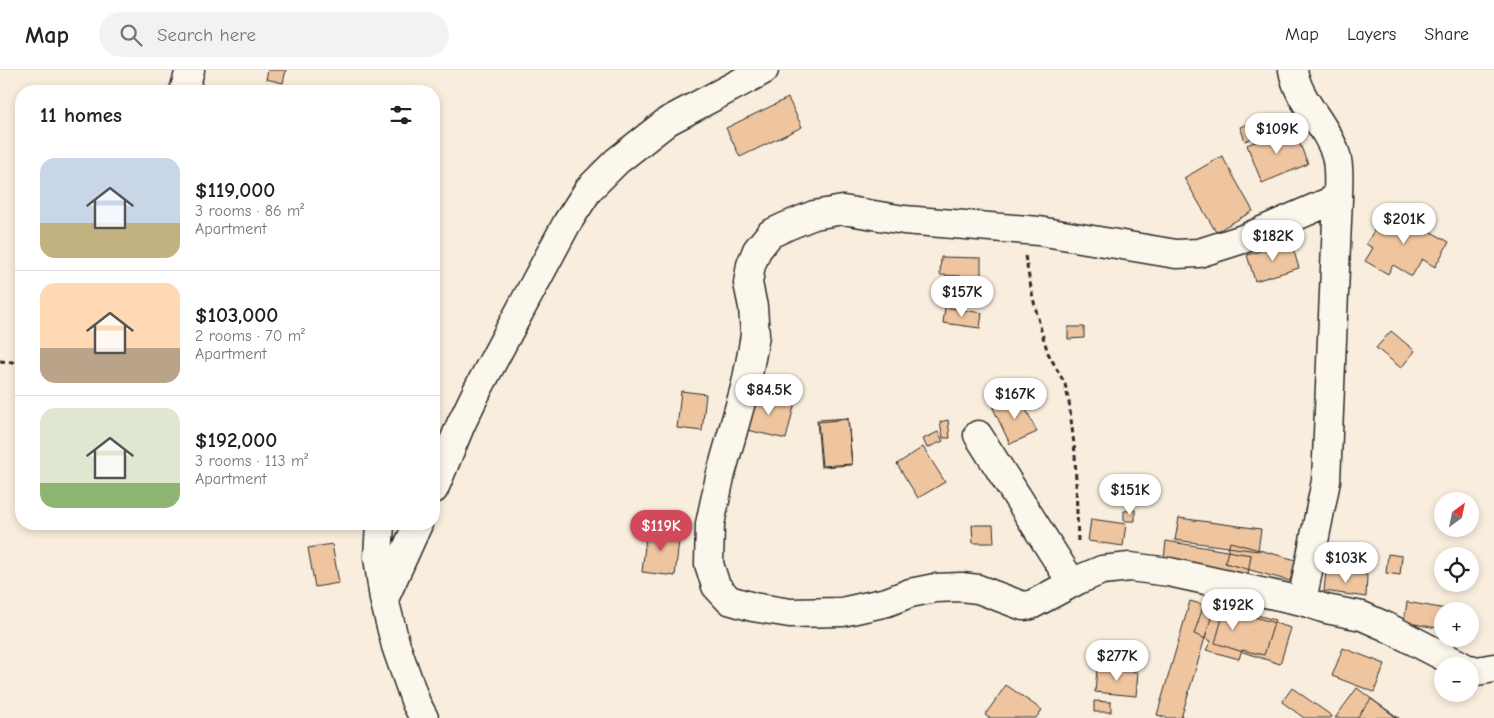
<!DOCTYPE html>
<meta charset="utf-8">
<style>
body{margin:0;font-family:"Comic Neue",sans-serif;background:#f2f2f2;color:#202124;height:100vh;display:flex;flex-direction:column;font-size:19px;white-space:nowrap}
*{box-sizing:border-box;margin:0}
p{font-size:16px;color:#757577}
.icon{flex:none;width:28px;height:28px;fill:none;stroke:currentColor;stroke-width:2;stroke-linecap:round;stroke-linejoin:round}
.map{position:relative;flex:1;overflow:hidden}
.details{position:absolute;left:15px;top:15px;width:425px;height:445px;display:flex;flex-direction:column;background:#fff;border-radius:20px;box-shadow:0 2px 8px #0003}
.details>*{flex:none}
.needle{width:32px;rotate:33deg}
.tools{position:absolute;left:1434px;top:422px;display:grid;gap:10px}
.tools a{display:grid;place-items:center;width:45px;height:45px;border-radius:50%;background:#fff;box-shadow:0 2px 8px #0003;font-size:25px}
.price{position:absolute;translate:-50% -42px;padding:0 11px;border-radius:18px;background:#fff;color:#222;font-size:16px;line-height:32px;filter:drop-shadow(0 1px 2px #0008)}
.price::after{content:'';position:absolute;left:50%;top:30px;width:15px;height:11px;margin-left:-8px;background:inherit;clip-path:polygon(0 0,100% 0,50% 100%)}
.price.current{background:#d1495b;color:#fff}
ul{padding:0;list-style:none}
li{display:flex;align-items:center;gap:15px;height:125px;padding:0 25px}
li+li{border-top:1px solid #e0e0e0}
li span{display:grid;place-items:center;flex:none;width:140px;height:100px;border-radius:15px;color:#555}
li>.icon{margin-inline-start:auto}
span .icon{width:60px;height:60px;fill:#fffc;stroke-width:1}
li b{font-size:21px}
h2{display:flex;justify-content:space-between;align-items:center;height:60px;padding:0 25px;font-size:21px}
header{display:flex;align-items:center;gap:30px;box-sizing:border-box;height:70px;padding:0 25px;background:#fff;border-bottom:1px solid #e0e0e0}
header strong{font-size:24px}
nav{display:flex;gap:28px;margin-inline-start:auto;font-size:18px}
.search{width:350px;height:45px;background:#f2f2f2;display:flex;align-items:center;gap:12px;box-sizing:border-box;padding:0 18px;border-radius:28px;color:#757577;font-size:19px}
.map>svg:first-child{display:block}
</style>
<header>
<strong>Map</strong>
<div class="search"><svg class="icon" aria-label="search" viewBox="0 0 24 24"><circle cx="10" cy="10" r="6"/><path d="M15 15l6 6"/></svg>Search here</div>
<nav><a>Map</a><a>Layers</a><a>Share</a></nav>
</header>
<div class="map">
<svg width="1494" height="648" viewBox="0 0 1494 648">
<rect width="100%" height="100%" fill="#f9eddd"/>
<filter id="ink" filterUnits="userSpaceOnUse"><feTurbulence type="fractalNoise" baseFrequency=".02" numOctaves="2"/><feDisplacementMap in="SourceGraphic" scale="10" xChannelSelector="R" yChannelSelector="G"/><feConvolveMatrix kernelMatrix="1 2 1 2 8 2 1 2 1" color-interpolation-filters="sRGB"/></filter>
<g filter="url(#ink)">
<!-- building -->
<path fill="#efc59f" stroke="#2b2b2b" d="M268,0H286L283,13L266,9Z
M788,28L802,57L740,87L726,58Z
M1256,51L1262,64L1245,71L1240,57Z
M1293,57L1308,94L1262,113L1247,75Z
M1222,86L1253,141L1216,162L1184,108Z
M1394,141L1449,172L1435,197L1422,189L1412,206L1393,195L1388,204L1365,191L1373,178L1366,174L1381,149L1388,152Z
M1291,172L1299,198L1255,211L1247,185Z
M941,187L981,188V207L940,205Z
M945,237L982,243L980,258L943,253Z
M1068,257H1084V268L1068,269Z
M1391,261L1415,281L1401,298L1376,278Z
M681,321L706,324L702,361L677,358Z
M752,322L795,332L786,369L743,359Z
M1019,325L1037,362L1010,374L993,338Z
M848,348L852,395L821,397L817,350Z
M848,349L852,394L822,396L818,352Z
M948,350L950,368H943L940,352Z
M938,362L943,371L927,378L923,369Z
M923,377L945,412L918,428L897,394Z
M1135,440V451H1124V441Z
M1179,448L1261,459L1258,481L1175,470Z
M1091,449L1126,454L1123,476L1088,471Z
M972,455H993L994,473H973Z
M647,458L680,462L675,506L642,502Z
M1166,471L1251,485L1248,504L1164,489Z
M1230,472L1296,490L1290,511L1225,493Z
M332,474L339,513L315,517L308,478Z
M1388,484L1402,486L1400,505L1386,503Z
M1326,501L1367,505L1366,527L1324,521Z
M1190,531L1214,538L1181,648H1168L1157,645Z
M1205,531L1275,550L1264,585L1242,580L1239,589L1206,580L1211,571L1194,564Z
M1407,532L1446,539V541H1442V559L1404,552Z
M1225,538L1291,558L1280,594L1215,573Z
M1343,578L1385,594L1374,622L1332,606Z
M1097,599L1138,602L1136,626L1095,622Z
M1006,615L1042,640L1036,648H989L985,645Z
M1292,618L1332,646L1331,648H1304L1282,632Z
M1357,618L1397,648H1335Z
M1371,629L1399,648H1357Z
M1094,631L1111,632V642H1094Z"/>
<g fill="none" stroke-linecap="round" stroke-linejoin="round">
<!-- minor casing -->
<g stroke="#2b2b2b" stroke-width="31">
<path id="minor" d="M1293,0C1298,31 1325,53 1335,82C1340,96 1338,114 1338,128L1326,411L1302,531
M184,21L190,0
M1338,128L1243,169L1199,183L1176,184L1039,161L904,150L843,140L814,145L787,156L770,164L757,180L751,195L748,213L753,237L755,265L752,283L746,314L720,407L710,454L709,494L716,516L729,530L753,537L790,543L842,542L887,532L910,523L935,518L961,517L978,519L1023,536L1031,535L1078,510L1102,500L1130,497L1169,502L1302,531L1326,539L1362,546L1387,557L1462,596
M978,365L1072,513
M434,419L461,354L478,319L567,153L589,119L617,91L668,51L764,0
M380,454L378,487L384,529L396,576L416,633L424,648
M384,529L418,454
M1470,599L1477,601L1494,598"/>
</g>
<!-- path -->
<path stroke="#2b2b2b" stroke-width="3" stroke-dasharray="5 4" stroke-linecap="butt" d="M1025,186L1033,228L1041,260L1048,283L1065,314L1069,332L1075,383L1078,472
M0,291L21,293"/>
<!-- minor -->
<use href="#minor" stroke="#fbf7ec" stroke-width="28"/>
</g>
</g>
</svg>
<div class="tools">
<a><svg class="needle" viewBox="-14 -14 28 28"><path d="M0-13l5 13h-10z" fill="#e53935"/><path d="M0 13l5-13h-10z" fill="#757577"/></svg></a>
<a><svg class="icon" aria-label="locate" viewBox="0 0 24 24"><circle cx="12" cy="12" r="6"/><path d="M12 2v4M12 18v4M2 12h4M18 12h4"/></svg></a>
<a>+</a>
<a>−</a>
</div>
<b class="price" style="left:1277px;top:85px">$109K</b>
<b class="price" style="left:1404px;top:175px">$201K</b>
<b class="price" style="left:1273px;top:192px">$182K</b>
<b class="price" style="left:962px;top:248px">$157K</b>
<b class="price" style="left:769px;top:346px">$84.5K</b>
<b class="price" style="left:1015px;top:350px">$167K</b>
<b class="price" style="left:1130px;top:446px">$151K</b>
<b class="price current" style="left:661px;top:482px">$119K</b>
<b class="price" style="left:1346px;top:514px">$103K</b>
<b class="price" style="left:1233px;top:561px">$192K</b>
<b class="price" style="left:1117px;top:612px">$277K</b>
<section class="details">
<h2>11 homes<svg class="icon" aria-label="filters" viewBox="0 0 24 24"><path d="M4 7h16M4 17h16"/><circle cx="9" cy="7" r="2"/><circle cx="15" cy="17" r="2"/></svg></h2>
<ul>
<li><span style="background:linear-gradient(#c9d6e8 65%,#c2b280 0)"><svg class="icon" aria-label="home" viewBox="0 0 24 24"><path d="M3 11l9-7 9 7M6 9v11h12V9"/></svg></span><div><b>$119,000</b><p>3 rooms · 86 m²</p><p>Apartment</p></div></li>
<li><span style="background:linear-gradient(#ffd9b3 65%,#b9a48a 0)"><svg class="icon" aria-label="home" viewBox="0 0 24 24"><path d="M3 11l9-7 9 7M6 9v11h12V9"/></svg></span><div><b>$103,000</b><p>2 rooms · 70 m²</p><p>Apartment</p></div></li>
<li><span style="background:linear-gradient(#dfe7d0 75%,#8fb573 0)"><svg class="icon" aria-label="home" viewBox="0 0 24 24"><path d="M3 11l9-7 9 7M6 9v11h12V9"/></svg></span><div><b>$192,000</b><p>3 rooms · 113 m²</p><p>Apartment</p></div></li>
</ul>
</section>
</div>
